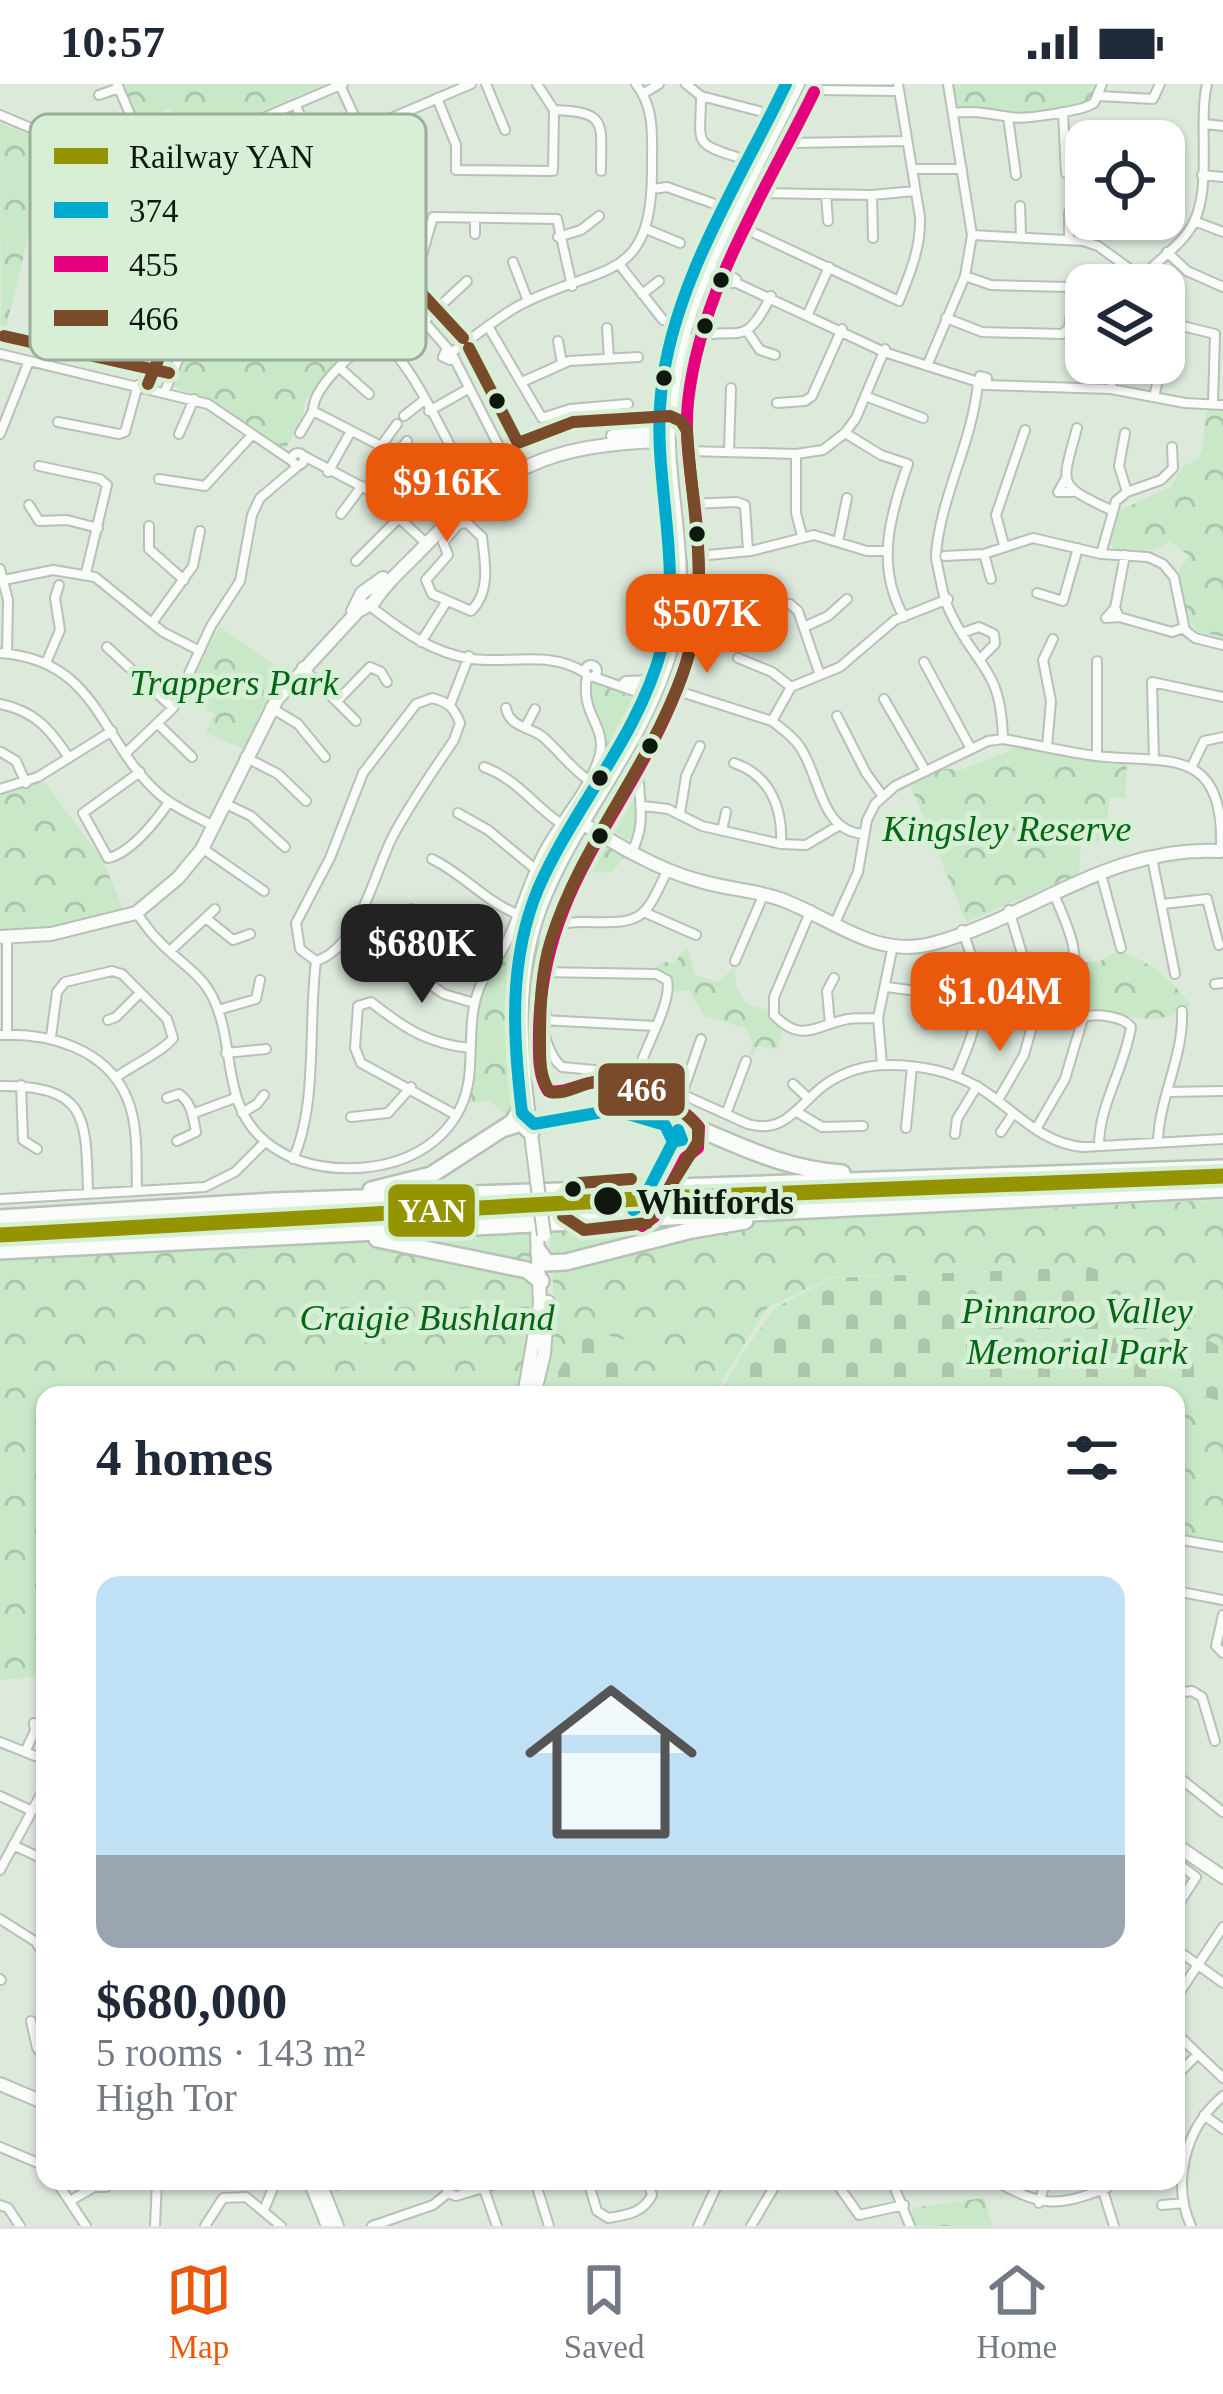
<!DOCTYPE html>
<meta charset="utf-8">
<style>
body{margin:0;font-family:Georgia,serif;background:#f2f2f3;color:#1f2937;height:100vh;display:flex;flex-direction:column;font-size:45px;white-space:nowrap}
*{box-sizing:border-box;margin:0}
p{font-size:39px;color:#747a83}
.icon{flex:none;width:66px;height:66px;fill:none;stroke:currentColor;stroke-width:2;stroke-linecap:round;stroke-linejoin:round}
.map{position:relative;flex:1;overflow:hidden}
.side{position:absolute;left:36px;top:1302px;width:1149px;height:804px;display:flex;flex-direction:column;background:#fff;border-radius:24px;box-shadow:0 3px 9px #0004}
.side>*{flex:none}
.controls{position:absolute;left:1065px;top:36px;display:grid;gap:24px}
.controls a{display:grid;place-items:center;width:120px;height:120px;border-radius:24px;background:#fff;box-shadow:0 3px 9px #0004;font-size:60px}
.price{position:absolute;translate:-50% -102px;padding:0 27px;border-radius:24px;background:#ea580c;color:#fff;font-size:39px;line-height:78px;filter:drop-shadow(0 3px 6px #0008)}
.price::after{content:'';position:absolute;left:50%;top:72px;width:36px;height:27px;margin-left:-18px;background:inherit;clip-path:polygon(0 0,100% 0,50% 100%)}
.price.active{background:#222;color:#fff}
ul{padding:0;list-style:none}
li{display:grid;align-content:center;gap:24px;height:636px;padding:0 60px}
li span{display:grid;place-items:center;height:372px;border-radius:24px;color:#555}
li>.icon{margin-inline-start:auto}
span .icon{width:216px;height:216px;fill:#fffc;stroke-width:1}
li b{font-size:51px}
h2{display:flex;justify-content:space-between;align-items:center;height:144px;padding:0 60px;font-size:51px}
.status{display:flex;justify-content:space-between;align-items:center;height:84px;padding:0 60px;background:#fff;direction:ltr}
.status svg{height:33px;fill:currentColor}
.dock{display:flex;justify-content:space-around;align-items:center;height:168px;border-top:3px solid #e0e1e3;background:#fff;font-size:33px;color:#747a83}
.dock a{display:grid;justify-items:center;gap:6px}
.dock .active{color:#ea580c}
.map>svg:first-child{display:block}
</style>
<div class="status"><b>10:57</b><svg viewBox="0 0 49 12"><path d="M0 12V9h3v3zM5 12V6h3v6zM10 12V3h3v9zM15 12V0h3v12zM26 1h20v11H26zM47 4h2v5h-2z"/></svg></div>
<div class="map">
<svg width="1223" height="2142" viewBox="0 0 1223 2142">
<defs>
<pattern id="forest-crowns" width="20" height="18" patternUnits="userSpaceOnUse" patternTransform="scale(3)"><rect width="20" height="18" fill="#c8e8c7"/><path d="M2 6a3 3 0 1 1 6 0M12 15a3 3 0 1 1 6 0" fill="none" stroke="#abc6aa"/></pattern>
<pattern id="cemetery-stones" width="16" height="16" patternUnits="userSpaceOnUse" patternTransform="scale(3)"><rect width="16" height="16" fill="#c8e8c7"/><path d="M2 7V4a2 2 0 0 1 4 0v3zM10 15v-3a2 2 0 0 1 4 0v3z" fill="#abc6aa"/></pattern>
</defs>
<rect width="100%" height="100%" fill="#dce9db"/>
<!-- forest -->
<path fill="url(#forest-crowns)" d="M123,0H326L186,59L171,24L139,37Z
M952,0H1098L1088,20L1014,30L972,21L962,23L955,19Z
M0,39L94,79L36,142L27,158L1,263Z
M246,143L353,186L395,217L305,316L303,333L285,365L260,352L226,323L173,303L237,146Z
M1207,326H1223V553L1197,547L1186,531L1179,486L1190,472L1169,457L1155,466L1114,465L1110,460L1120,426L1171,403L1183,382L1197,376L1202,366Z
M219,543L287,590L265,619L244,665L206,649L214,630L185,609Z
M595,596L631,614L632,625L609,675L601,671L586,610L591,598Z
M1016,659L1127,680L1125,714H1109L1106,757L1081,758L1079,790L966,838L910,700L938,684L960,686L1010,667Z
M630,682L640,725L634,752L628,756L595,737Z
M42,695L102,775L123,824L50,844L0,848V709Z
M591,750L628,769L612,788L568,789Z
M687,863L695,891L718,898L734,884L737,904L746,920L768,926L784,944L777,965L757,962L753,972L749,971L753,960L745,944L704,932L689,906L672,908L669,896L654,885L664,877L673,880Z
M504,867L515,870C507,899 506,927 508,958C511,984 517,1009 512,1036L490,1017L468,1019L475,987L476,926Z
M1117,868C1150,875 1170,895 1191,921C1162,945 1121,931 1086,925L1081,928L1071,901L1080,893V879L1100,877Z
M1223,1116V1264L1196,1252L1167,1225L1090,1183L831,1193L767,1224L713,1311H634L631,1296L582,1244L546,1311H542C554,1256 557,1202 548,1146Z
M531,1148L532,1243L519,1311H45V1592L0,1596V1177Z
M1185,1307L1223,1318V1457L1176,1450V1350Z
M984,2114L993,2142H912V2124Z"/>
<!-- cemetery -->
<path fill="url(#cemetery-stones)" d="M1090,1183C1118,1193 1143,1207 1167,1225C1187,1241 1200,1254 1223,1264V1318L1185,1307L1176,1350V1311H719L742,1270L775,1224L832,1194Z
M581,1244L625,1256L634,1311H546Z"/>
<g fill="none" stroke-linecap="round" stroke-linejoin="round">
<!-- minor casing -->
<g stroke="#b7c1b7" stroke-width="12">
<path id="minor" d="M117,0L139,51L120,82
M486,0L505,46
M537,0L554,26C608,28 601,38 601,87
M686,0L701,12L759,27
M898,0L920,133C921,164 910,189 899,217L752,148L745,140L756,115L763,109L872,111L915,107
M340,1C375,80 399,101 357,183
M816,6L898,7
M644,9L659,0
M99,11L119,4
M701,12C701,58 691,59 737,73
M1099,12L1153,15L1160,0
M437,14L456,61V86L553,87L554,26
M1063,28L1066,89
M953,29C975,26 989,30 1010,33C1023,36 1083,27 1094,19L1102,0
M0,31L220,124L231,133
M1008,33L1016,91
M1205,40L1223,42
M361,47L471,0
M228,50L230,108
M792,59L907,57
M267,83L286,101
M912,85H962
M1202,91L1223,93
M379,93L411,83
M155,98L171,73L343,0
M652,105L667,103L712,119
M826,110L828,137
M368,111L381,108
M872,111L873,154
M1020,122L1021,152
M243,129C273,148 309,157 340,172C388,194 416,228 449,266
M475,134V150
M1194,137L1223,148
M267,143L286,101L317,81L318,74L297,24
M646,145L680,159
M972,151L1083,157L1098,162L1141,193
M558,153L581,146L599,132
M1069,153V128
M314,164L329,134
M1167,168L1187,187L1223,203
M513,178L528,217
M619,180L663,236
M705,184H715L736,195
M730,196L884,268L978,298
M1135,201C1150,181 1174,168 1188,148C1215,112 1197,42 1207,0
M393,209L422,171L433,133L557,135L572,202
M642,210L659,197
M771,212C743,268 739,240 693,254C686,284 666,341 688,367L796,370L823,366L845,349L856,334L885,265
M807,232L829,183
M946,234L982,248L1062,250L1069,244L1073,214L1068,203L991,201L965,192
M424,237L467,197
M489,244L542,334L570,325L628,320
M607,244L609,274
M747,247L760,266L775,271
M375,254C410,269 444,356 466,390V400L450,414L440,415L415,388L381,362L313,327C313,302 354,267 375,254Z
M558,257L562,279
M446,266L452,268L450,276L443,273Z
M1164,267L1168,247L1174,240L1215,250L1213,320
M452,268C475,253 497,233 522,220C605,178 653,201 652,81C652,52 655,24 636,0
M0,270L208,320L292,377
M453,272L512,388
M927,282L965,192L972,151L948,0
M341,285L369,310
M980,292L987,294L986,301L978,299Z
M522,298L569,277L638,273
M986,301L1111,305L1185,319L1223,321
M1111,305L1115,279
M165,307L234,141L232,129L240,127L243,135L235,138
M865,312L923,334
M1154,313L1162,279
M777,319L805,317L812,312L842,245
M429,327L468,305
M404,332L423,317
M58,338L119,350L125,348L138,301
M1077,344C1062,401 1055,400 1111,426
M300,349L313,327
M845,349L881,371L908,380C890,431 875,482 904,533
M1125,349L1119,382L1127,408
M0,350L29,277
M179,350L194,315
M381,362L397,340
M729,367L731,304
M292 375a6 6 0 1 1 12 0a6 6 0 1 1-12 0Z
M796,370V429L802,452
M304,372L370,407L426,459
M394,373L407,357
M39,382L100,395L107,401L86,489
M328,388L350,349
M159,395L205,402L252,351
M1065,396L1058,408H1073
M689,420L737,418L745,421L748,467
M29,421L39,437L67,436L98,444
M341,430L362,402
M467,439L482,453C485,478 491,508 471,527L432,510L426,496L448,471L443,458L459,440Z
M149,442V465L184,496
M838,458L847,414
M1004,461L996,431L1025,346
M936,470C941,411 972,360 978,299
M984,470L991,495
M1101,470L1116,417L1127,408L1161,396L1173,384L1172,363
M1125,471L1115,524L1119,533L1172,548L1183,544
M945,472L984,470L1033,454L1101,470L1148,473L1163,480L1174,493L1185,546L1195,554L1223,561
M936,475C941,495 942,513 952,532C979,586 1001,584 1003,655
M356,477L400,433
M0,485L8,516L7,569
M4,496L53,486L95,493L163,548L200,567
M1037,509L1063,517L1078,464
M370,522C401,546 432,569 472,575C510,580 551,566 585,589
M1115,524L1106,534L1119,533
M692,529L693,477L697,472L751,467L814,451L867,467H887
M749,535L758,520H790L798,527L820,591
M152,539L193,482L200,447
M804,543L828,532L847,515
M962,549L979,543L994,550L995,560L982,573
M421,558L447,517
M107,563L173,624
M0,569C98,576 99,655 157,708C173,723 195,732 214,742
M738,574L772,588L791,603
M1097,577V671
M924,578L970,663
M46,579L60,546L55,514L59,501
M585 587a6 6 0 1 1 12 0a6 6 0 1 1-12 0Z
M302,583L356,637
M594,593L645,611
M432,614C449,618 454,624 460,639L454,656C433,687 411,718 393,752C374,788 360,863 316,877L300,865L296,839L330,774L363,689L416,620Z
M339,615L370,583L381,588L387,598
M884,615L925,686
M0,620C35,627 50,645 69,674
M450,621L469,572
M270,623L298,640L325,673
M506,624C510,644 529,642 543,653C559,667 570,683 587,695
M837,632L866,689L882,711
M772,637L791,603L840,583L895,536L948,515
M159,641L192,673
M525,644L535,625
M1047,663L1051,617L1043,576L1053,555
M1,668L16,677L26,699
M127,668L173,624L211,542L240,497L252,431L260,414L299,381
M245,673L278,690L306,717
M1154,676L1152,598L1223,613
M734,679C770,691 783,724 781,760
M1193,680L1204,657L1223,653
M484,683C517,695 532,720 560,739
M140,688L83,729L108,774C131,769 156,737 169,718
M0,705L38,693L112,647
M224,719L251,732L285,763
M643,722L668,725L702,742L781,760L806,761L838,742
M458,729L488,746L535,785
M680,730L686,692L700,662
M722,747L726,728
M202,764L264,807
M632,767C648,737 637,714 639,683C640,665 665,619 678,607L772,637C782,645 793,652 800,663C821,694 820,747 864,750
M1152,774L1175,890
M432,775C463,790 485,817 517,830
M667,787C643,839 641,839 584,838C574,838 565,838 556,844C527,864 536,963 562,983L637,990L748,1040C786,1051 799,1019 826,1000C845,987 866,981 888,981C920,981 951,987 978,1003C1013,1024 1040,1060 1083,1063L1223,1055
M1101,790L1121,864
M1163,820L1207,815L1219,861
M411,825L433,835L494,880
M811,826L774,913V931C802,961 818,940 848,935C858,934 868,934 878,934
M1009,826L1028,890L1034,898L1069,897C1085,874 1063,832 1053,808
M136,829C144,838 150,849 159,857C178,878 202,889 214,916C236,964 221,1021 266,1058C296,1082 332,1087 369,1083C419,1077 462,1047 469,994C473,960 467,927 483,896C490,882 501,871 507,857C521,827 529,794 545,765C560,737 593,700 600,670C606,640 580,631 587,592
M646,829L696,851
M207,835L233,856L250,850
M834,841L858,788L867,736L875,720L895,702L988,657L1003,655C1034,660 1065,668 1096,672C1164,680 1223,660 1221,760
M7,853V950
M170,867L215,825
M392,874L444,910L474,919
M735,877L763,812
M543,884L546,940
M539,888L656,890L667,896C673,917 644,965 637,990
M1215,900L1223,899
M887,903L932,909L926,940
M218,926L256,915L260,896
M108,936L116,933L140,909
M542,936L655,942
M830,940L827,907L834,894
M0,951C49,949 106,964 127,1014C139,1042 136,1077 137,1107
M51,953L57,908L65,898L112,887L122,890L167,935L173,954C165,966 130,983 115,994
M226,969L266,965
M882,981L878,934L893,861
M956,991C982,931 987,909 962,846
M793,1000L809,1015
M21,1001L23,1056L37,1065
M0,1002C88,1002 86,1032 88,1110
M1168,1008L1223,1007
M682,1010L701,955
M167,1014L179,1010C192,1019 193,1033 196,1048L177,1057
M998,1016L1024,971L1033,939
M797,1028L822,1043L863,1042
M242,1029L257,1020L264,1011
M192,1030L235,1014
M726,1030L746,977
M456,1031L361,979L355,964L358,922L371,918C404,944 428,960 470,964
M351,1033L388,1029L411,1003
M906,1044L912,983
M1036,1045L1065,995L1083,934C1095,928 1124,933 1131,943C1125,983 1099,1021 1099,1061
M1001,1048L1013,1030
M955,1050L957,1035L977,1002
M1158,1058C1159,1013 1184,973 1182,927
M293,1075C318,1021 308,938 316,877
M0,1115L205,1103L235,1088L265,1058
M1176,1455L1223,1463
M1176,1507L1223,1516
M1223,1531L1216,1562L1223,1569
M1176,1609L1192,1607L1202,1613L1215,1657
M0,1658L45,1676
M26,1666L35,1647L34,1639
M1176,1691L1223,1728
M0,1712L30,1726
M13,1761L45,1776
M1176,1778L1196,1793L1176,1824
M0,1786L45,1703
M0,1835L36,1858L45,1873
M1176,1865L1223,1899
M0,1895L1,1896
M1176,1914L1223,1843
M31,1937L37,1964L45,1974
M1176,1949L1223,1994
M1176,1992L1198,1970
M1204,2031L1223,2045
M0,2063L45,2082
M56,2097L86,2142
M333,2097L337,2101L352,2097
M444,2097L448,2109L456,2112L507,2097
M535,2097L549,2142
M588,2097L597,2127L608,2134C627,2131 643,2129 652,2111L648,2097
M835,2097L859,2131L904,2121
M892,2097L910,2142
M994,2097C1043,2122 1054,2124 1107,2104
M1100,2097L1114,2142
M484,2105L497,2142
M70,2117L94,2103H106
M1039,2119L1046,2097
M0,2121L8,2124L20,2142
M1162,2121L1184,2119
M264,2126L275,2099
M155,2142L157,2097
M205,2142L223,2114L246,2113L281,2142
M372,2142L433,2121L448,2109
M698,2142L719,2097
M751,2142L776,2100
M1191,2142C1171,2097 1186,2043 1223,2012"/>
</g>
<!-- major casing -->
<g stroke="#b7c1b7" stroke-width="16">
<path id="major" d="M706,193L733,197
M613,352L648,347L660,337
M353,527L362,509L383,494
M626,599L651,598
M577,736C614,759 657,786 700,797C726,805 754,806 780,815C833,834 875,876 935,859C1033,832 1110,761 1220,767
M0,853L51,850L136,829L178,794L202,765L277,615L358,527L373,519C385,500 401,486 417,470C497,385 547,360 665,357
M523,853C550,749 632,670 661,566C684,480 653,398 661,312C669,213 743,91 786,0
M537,1098C526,1001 505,905 545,812C582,724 647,655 672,562C694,480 662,400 670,318C680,212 752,96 798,0
M524,1311L540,1220L537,1151
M534,1311L544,1270L548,1218
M1176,1761L1223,1793
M0,2000L45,2019
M310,2097L328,2142
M319,2097L337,2142"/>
</g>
<!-- highway casing -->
<g stroke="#b7c1b7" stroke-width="20">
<path id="highway" d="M628,1023C705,1037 757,1083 842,1089
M506,1044L521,1039L531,1048
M371,1106L431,1091L513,1038L521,1024
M0,1134L273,1117L1223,1084
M377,1155L527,1186L541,1197
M0,1167L1223,1105
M539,1168L547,1179L566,1178L692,1146L745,1137"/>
</g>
<!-- minor -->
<use href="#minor" stroke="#fafcfa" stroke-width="8"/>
<!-- major -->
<use href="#major" stroke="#fafcfa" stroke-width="12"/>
<!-- highway -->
<use href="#highway" stroke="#fafcfa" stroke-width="15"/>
<!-- major-bridge casing -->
<g stroke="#b7c1b7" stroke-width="16" stroke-linecap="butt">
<path id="major-bridge" d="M537,1098L544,1151"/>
</g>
<!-- major-bridge -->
<use href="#major-bridge" stroke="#fafcfa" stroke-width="12"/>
<!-- bus-1 casing -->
<g stroke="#d6efd5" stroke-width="21">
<path id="bus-1" d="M673,1058L665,1041L614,1026L534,1040L522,1029C513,954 508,877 538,805C574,722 639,652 662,563C684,480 652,395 661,310C672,200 739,98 786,0
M633,1126L640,1122L673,1058L682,1056L678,1046"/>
</g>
<!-- bus-2 casing -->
<g stroke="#d6efd5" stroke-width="21">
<path id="bus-2" d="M642,1142L654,1133L685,1074L698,1064L699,1043C678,1017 628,993 595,998C578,1000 564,1010 548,1007C537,990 539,966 539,946C542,802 628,730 677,605C699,552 702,492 696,435C692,396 684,357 688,318C700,207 766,106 814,8"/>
</g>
<!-- bus-3 casing -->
<g stroke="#d6efd5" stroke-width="21">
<path id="bus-3" d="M252,113L382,175L413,200L463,254
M4,252L169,289
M469,264L518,359L573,338L670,332L681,337L687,347C691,419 710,496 690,567C660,672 583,753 551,856C541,888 540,922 540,955C540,974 539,993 550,1008C566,1011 579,1000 595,998C628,993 678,1018 698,1043V1058L647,1139L584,1146L563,1132V1115L579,1099L631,1095
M148,300L215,140L217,120L231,109L252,113L261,126L257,144"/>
</g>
<!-- bus-1 -->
<use href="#bus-1" stroke="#00a9ce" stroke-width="12"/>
<!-- bus-2 -->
<use href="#bus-2" stroke="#e5007d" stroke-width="12"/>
<!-- bus-3 -->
<use href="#bus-3" stroke="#7a4b2a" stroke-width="12"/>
<!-- rail-1 casing -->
<g stroke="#d6efd5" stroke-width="24">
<path id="rail-1" d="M0,1151L638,1115L1223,1092"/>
</g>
<!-- rail-1 -->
<use href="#rail-1" stroke="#949300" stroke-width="15"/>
</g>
<!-- markers -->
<g fill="#0f180f" stroke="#d6efd5" stroke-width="4.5">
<circle cx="721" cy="196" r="10"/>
<circle cx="705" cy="242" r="10"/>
<circle cx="664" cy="294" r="10"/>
<circle cx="497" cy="317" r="10"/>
<circle cx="697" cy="450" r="10"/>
<circle cx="650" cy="662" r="10"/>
<circle cx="600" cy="694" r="10"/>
<circle cx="600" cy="752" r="10"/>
<circle cx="573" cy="1105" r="10"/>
<circle cx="608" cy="1117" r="16"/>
</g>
<g text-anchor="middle" stroke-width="10" stroke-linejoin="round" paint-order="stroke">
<!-- park labels -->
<g font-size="36" font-style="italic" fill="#026615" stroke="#d6efd5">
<text x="234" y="611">Trappers Park</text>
<text x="1007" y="757">Kingsley Reserve</text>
<text x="1077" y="1239">Pinnaroo Valley<tspan x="1077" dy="41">Memorial Park</tspan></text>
<text x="427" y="1246">Craigie Bushland</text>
</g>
<!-- stop labels -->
<g font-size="36" font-weight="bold" fill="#0f180f" stroke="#d6efd5" text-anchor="start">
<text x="636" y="1130">Whitfords</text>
</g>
</g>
<!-- legend -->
<rect x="30" y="30" width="396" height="246" rx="18" fill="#d6efd5" stroke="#9aae9a" stroke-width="3"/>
<rect x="54" y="64" width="54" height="16" fill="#949300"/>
<rect x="54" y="118" width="54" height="16" fill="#00a9ce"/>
<rect x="54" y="172" width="54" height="16" fill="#e5007d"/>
<rect x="54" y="226" width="54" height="16" fill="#7a4b2a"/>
<g font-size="33" fill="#0f180f">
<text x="129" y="84">Railway YAN</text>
<text x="129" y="138">374</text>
<text x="129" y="192">455</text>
<text x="129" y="246">466</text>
</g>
<g stroke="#d6efd5" stroke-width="4.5">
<rect x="596" y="977" width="91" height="57" rx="12" fill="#7a4b2a"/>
<rect x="386" y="1098" width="91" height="57" rx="12" fill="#949300"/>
</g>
<g font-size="33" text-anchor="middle" font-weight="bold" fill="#fff">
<text x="642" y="1017">466</text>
<text x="432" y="1138">YAN</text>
</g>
</svg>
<div class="controls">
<a><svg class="icon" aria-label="locate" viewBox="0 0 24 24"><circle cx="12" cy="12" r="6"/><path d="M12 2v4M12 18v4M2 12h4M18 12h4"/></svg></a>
<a><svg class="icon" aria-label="layers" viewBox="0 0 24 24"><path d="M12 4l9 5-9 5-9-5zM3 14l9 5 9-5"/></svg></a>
</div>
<b class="price" style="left:447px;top:461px">$916K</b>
<b class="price" style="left:707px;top:592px">$507K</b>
<b class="price active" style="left:422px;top:922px">$680K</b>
<b class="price" style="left:1000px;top:970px">$1.04M</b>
<section class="side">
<h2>4 homes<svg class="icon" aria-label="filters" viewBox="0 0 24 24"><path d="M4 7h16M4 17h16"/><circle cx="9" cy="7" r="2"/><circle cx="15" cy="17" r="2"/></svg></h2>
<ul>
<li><span style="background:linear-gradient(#bfe0f5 75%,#9aa5b1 0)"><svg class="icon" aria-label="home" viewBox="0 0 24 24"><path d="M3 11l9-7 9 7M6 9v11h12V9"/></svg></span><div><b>$680,000</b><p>5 rooms · 143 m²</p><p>High Tor</p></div></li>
</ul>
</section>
</div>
<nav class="dock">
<a class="active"><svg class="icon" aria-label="map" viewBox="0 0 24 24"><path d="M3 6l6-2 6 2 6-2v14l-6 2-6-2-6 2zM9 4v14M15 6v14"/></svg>Map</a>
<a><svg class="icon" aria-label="saved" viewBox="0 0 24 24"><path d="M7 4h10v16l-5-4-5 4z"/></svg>Saved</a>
<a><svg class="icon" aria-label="home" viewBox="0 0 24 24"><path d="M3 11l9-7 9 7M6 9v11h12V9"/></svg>Home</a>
</nav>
